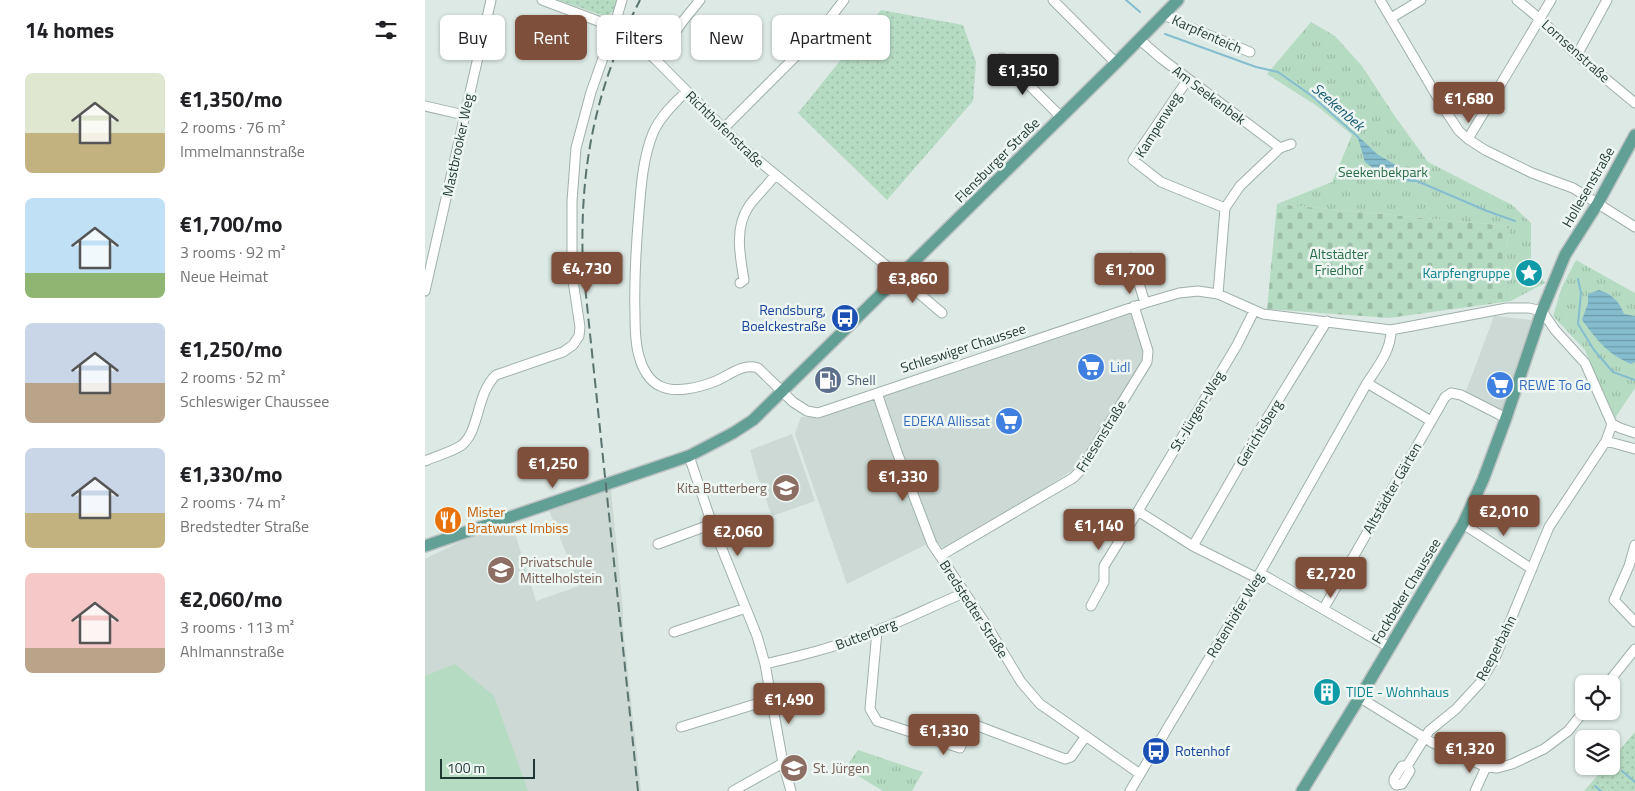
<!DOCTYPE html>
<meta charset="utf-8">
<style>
body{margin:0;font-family:"Titillium Web",sans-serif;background:#f2f2f2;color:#202124;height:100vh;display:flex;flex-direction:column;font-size:19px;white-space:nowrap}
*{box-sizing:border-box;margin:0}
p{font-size:16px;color:#757577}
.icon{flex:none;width:28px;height:28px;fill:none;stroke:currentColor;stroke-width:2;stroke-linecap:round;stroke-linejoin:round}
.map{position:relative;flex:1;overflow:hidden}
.sheet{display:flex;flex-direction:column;background:#fff;width:425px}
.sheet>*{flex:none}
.banner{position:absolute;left:15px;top:15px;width:475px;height:45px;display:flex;gap:10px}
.buttons{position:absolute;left:1150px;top:675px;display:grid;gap:10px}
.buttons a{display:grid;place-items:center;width:45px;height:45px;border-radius:8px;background:#fff;box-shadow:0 1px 4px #0004;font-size:25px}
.scale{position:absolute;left:15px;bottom:12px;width:95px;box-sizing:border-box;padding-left:5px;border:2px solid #1f3833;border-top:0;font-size:14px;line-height:18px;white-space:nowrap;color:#1f3833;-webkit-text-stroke:4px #edf6f2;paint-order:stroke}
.price{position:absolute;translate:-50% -42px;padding:0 11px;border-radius:5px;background:#7e4f3a;color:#fff;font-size:16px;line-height:32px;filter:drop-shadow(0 1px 2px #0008)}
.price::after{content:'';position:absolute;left:50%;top:30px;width:15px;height:11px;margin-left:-8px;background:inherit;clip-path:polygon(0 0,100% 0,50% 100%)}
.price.on{background:#222;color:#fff}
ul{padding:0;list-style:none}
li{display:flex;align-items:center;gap:15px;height:125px;padding:0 25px}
li span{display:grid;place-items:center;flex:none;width:140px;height:100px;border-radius:8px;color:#555}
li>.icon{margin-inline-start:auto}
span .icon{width:60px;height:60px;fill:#fffc;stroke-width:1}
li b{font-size:21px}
h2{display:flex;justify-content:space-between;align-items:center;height:60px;padding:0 25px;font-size:21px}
.tag{padding:0 18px;border-radius:8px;background:#fff;box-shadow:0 1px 4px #0004;font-size:18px;line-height:45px}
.tag.on{background:#7e4f3a;color:#fff}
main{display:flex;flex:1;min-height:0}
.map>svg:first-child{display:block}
</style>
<main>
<section class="sheet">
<h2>14 homes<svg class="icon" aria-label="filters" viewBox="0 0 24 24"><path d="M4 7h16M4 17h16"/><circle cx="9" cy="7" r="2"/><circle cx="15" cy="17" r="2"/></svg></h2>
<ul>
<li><span style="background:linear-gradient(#dfe7d0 60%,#c2b280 0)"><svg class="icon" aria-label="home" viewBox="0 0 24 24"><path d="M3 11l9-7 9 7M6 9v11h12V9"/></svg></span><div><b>€1,350/mo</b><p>2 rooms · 76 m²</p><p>Immelmannstraße</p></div></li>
<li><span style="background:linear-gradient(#bfe0f5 75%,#8fb573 0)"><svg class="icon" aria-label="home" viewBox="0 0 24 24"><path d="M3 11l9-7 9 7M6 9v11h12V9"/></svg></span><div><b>€1,700/mo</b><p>3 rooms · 92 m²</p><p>Neue Heimat</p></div></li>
<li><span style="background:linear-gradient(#c9d6e8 60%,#b9a48a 0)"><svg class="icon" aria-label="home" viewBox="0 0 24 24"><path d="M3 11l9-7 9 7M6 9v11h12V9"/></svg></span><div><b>€1,250/mo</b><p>2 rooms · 52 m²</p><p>Schleswiger Chaussee</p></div></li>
<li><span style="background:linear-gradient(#c9d6e8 65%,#c2b280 0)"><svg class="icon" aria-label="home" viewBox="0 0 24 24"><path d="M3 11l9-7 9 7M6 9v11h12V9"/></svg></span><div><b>€1,330/mo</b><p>2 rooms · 74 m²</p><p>Bredstedter Straße</p></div></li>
<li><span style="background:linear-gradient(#f6c9c9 75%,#b9a48a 0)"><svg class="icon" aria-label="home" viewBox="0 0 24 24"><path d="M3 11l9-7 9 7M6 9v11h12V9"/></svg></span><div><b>€2,060/mo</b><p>3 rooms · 113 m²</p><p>Ahlmannstraße</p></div></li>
</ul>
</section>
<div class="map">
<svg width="1210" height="791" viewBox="0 0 1210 791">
<defs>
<pattern id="grass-dots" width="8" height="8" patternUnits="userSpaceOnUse" patternTransform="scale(1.25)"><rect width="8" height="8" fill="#b6dbc3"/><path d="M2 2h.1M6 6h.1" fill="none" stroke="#9cbda8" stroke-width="1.8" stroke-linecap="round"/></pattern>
<pattern id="cemetery-stones" width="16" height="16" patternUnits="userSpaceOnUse" patternTransform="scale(1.25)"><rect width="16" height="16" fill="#b6dbc3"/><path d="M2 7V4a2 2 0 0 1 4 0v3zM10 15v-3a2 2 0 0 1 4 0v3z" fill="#9cbda8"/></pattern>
<pattern id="park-tufts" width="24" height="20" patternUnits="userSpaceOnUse" patternTransform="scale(1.25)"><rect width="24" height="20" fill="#b6dbc3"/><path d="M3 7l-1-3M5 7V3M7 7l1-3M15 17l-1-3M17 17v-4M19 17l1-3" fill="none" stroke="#9cbda8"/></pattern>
<pattern id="water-rules" width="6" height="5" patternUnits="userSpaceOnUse" patternTransform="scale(1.25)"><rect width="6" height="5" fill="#85bdcf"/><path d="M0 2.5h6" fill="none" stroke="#6c9ba9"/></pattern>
</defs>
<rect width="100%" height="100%" fill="#dde9e5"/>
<!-- built -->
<path fill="#ccd9d4" d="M706,312L718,352V362L649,469L597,504L523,547H517L510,540L422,584L370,434L376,417H395Z
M1069,316L1108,320L1078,413L1040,394Z
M367,434L390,501L347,516L332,475L325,450Z
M186,489L198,610V627L216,791H0V559L26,546L40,540L37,533L85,517L111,601L154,586L122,505Z"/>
<!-- grass -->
<path fill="url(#grass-dots)" d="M133,0H195L194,5L182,17Z
M456,10L538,25L551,62L548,101L462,200L373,113Z
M1210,732V791H1159L1181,766H1186V760Z"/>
<!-- cemetery -->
<path fill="url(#cemetery-stones)" d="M852,204L1084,226L1080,274L1086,301L964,318L842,309Z"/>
<!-- park -->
<path fill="url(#park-tufts)" d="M886,22L910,36L937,66L969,115L1003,162L1087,205L1106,223V260L1120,283L1086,301L1080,275L1084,226L852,204L907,182L927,135L892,106L842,74Z
M1151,260L1210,293V388L1190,418L1179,398L1160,350L1128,316L1137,287Z
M433,750L498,772L487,791H458L420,768Z"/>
<!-- pitch -->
<path fill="#b6dbc3" d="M30,664L69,696L103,791H0V676Z"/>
<!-- water -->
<path fill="url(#water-rules)" d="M932,135L952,154L988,175L994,182C973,183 956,174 940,162Z
M1174,290C1187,294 1194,301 1199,314L1210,316V362L1206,364C1181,353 1173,341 1157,320L1163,303V294Z"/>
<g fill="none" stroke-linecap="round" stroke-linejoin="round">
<!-- stream -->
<path stroke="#85bdcf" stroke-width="2" d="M701,0L715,12
M740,34L831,67L853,72L887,96L933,137
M992,181L1062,211L1090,221
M1153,279L1156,293L1153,324L1169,350L1188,372L1210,380
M1197,771L1210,782
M1170,786L1176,791"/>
<!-- minor casing -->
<g stroke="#a0b0ac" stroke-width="11">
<path id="minor" d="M117,0L189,27L208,38L231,60L318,148L475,277L517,313
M628,0L691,63
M955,0L1020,110L1034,131L1043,139L1060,150L1107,173L1148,188L1210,227
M1092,0L1115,19L1152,55L1210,103
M740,15L759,25L825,52
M966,18L996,0
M715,40L737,59L855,148L815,186L800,208L793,294
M1152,55L1182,0
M577,58L636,117
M231,60L258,21L275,0
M763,79L708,160L736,182L800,208
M261,92C248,104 235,117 228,133C218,158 216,186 214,212C211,246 209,280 210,315C210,328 210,343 214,356C217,368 224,381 235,386C250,394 276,387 291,381C305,375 317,363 333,368L368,402L382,411L393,413L720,303L754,293L773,291L793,294L838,314L966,330L1082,308H1104L1117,311L1130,330L1160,363L1187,424L1195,428L1210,433
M0,106L39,115
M298,129L392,35L419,0
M1043,139L1126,0
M855,148L866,144
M706,258L720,303
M315,283L319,280C315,256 309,228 324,206C332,195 342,186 350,175
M0,291L66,0
M829,311L812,345L713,511L768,546L832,578
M942,383L1006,421
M452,393L472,452L507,544L564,629L596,682L615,704L715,774
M1181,441L1210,449
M264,456L287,524L332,636L340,664L358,763L366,791
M0,461C11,456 27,452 37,445C55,430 51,394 71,375L138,352L148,345L154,336L155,327L147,274V201L151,148L166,92L189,27L197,0
M1038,524L1107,569
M233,544L287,524
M1210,545L1204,566L1189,600L1210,622
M768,546L836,428L902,321
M515,556L648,478L655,471L722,362L723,351L709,306
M835,573L964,647
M666,606L679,582V566L713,511
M899,608L1020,397L1026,393L1036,395L1081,418
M452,631L445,709L452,721L535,748L545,723L640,759L646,757L661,736
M249,632L321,608
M340,664C378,655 415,646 451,631C481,620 509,605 539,593
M1182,684L1210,649
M934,697L1008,743L1061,767L1072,768L1087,764L1119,749L1143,731L1159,711
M256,727L347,699
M982,766H977L969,779V782L971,785L977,784L985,771L982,766L1004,731L1031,709L1055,683L1070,658L1124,527L1181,441L1187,424
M308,791L358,763
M705,791L832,578L942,383C953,366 966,351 966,330
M1050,791L1061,767"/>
</g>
<!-- major casing -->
<g stroke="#bcc3c2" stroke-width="14">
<path id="major" d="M0,546L264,456L308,433L328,420L691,63L753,0
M877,791L944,682L1038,524L1058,480L1081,418L1117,311L1140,255L1173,203L1210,135"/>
</g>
<!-- minor -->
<use href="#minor" stroke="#fff" stroke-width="9"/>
<!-- major -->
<use href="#major" stroke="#629f94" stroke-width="11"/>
<!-- rail -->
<path stroke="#59746f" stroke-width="2" stroke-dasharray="10 5" stroke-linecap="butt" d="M213,791L158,267C154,169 170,88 215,0"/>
</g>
<!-- icons -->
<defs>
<g id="sight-disc" transform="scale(1.4375)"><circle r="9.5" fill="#0f9aa8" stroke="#edf6f2"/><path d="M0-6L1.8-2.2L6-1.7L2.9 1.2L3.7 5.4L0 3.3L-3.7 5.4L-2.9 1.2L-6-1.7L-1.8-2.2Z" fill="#fff"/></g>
<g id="bus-disc" transform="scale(1.4375)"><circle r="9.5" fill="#1a4fb4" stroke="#edf6f2"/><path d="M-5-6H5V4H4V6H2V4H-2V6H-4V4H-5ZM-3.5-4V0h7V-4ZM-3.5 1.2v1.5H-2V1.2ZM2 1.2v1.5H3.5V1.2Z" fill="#fff"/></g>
<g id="supermarket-disc" transform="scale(1.4375)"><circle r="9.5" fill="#3f7fe0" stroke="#edf6f2"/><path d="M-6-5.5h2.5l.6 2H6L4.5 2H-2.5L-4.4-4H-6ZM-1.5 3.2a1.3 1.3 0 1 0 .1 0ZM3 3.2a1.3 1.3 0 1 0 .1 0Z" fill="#fff"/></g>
<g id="fuel-disc" transform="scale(1.4375)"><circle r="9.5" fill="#5c6f8a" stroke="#edf6f2"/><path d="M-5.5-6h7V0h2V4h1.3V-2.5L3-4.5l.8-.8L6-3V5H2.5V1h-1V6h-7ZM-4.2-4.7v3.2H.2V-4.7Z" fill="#fff"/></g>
<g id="school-disc" transform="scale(1.4375)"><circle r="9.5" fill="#8d6e63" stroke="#edf6f2"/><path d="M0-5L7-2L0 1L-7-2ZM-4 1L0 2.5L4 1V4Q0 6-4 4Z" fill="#fff"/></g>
<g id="restaurant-disc" transform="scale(1.4375)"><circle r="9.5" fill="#e8710a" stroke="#edf6f2"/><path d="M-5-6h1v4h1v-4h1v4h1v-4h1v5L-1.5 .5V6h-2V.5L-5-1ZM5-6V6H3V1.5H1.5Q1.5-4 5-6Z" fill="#fff"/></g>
<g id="building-disc" transform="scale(1.4375)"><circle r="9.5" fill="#0f9aa8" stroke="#edf6f2"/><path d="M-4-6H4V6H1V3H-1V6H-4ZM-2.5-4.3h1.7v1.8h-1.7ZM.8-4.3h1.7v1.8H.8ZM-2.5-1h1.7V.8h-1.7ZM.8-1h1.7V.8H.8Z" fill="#fff"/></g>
</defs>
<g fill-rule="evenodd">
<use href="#sight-disc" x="1104" y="273"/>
<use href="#bus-disc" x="420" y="318"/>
<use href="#supermarket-disc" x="666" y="367"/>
<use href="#fuel-disc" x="403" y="380"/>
<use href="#supermarket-disc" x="1075" y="385"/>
<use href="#supermarket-disc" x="584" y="421"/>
<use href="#school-disc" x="361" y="488"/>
<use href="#restaurant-disc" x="23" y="520"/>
<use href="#school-disc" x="76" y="570"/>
<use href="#building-disc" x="902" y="692"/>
<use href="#bus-disc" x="731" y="751"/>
<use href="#school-disc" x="369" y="768"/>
</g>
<g text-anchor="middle" stroke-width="5" stroke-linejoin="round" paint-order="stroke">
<!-- street labels -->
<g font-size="14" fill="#1f3833" stroke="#edf6f2">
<text transform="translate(782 34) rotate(24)" y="5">Karpfenteich</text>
<text transform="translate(1151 51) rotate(42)" y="5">Lornsenstraße</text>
<text transform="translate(784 95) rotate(37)" y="5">Am Seekenbek</text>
<text transform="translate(733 125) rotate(-58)" y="5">Kampenweg</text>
<text transform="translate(300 129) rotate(44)" y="5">Richthofenstraße</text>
<text transform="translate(33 145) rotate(-78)" y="5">Mastbrooker Weg</text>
<text transform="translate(572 160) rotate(-45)" y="5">Flensburger Straße</text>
<text transform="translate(1163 187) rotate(-60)" y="5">Hollesenstraße</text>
<text transform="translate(538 348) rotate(-18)" y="5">Schleswiger Chaussee</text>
<text transform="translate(772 411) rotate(-59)" y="5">St.-Jürgen-Weg</text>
<text transform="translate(834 433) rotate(-59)" y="5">Gerichtsberg</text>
<text transform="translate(676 436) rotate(-58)" y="5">Friesenstraße</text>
<text transform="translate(967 488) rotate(-60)" y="5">Altstädter Gärten</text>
<text transform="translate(981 591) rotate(-59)" y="5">Fockbeker Chaussee</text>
<text transform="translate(549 609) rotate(57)" y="5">Bredstedter Straße</text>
<text transform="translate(810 615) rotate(-59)" y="5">Rotenhöfer Weg</text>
<text transform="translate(441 634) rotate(-21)" y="5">Butterberg</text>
<text transform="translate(1071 648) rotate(-63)" y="5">Reeperbahn</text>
</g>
<!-- park labels -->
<g font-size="14" fill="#2a6e4a" stroke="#edf6f2">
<text x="958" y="177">Seekenbekpark</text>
<text x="914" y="259">Altstädter<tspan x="914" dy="16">Friedhof</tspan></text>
</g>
<!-- culture labels -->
<g font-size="14" fill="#0d838f" stroke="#edf6f2" text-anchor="end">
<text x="1085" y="278">Karpfengruppe</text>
<text x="921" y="697" text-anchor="start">TIDE - Wohnhaus</text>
</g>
<!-- transit labels -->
<g font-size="14" fill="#164399" stroke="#edf6f2" text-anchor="end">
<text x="401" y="315">Rendsburg,<tspan x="401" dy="16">Boelckestraße</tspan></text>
<text x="750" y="756" text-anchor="start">Rotenhof</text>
</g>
<!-- shop labels -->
<g font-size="14" fill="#366cbe" stroke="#edf6f2" text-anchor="start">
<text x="685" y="372">Lidl</text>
<text x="1094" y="390">REWE To Go</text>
<text x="565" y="426" text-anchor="end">EDEKA Allissat</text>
</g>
<!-- service labels -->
<g font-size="14" fill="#4e5e75" stroke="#edf6f2" text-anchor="start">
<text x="422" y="385">Shell</text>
</g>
<!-- education labels -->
<g font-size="14" fill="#785e54" stroke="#edf6f2" text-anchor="start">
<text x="342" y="493" text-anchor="end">Kita Butterberg</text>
<text x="95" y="567">Privatschule<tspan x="95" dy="16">Mittelholstein</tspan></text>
<text x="388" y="773">St. Jürgen</text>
</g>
<!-- food labels -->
<g font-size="14" fill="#c56008" stroke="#edf6f2" text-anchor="start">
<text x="42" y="517">Mister<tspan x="42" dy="16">Bratwurst Imbiss</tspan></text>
</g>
<!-- water labels -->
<g font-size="15" font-style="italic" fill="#1b5d73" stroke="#edf6f2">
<text transform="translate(913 107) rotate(41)" y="5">Seekenbek</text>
</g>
</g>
</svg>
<div class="buttons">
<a><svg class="icon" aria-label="locate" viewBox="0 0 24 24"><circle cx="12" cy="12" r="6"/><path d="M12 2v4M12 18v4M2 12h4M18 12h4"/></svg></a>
<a><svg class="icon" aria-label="layers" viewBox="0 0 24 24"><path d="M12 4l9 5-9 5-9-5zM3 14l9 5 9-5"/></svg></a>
</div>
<div class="scale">100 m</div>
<b class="price on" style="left:598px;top:96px">€1,350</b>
<b class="price" style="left:1044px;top:124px">€1,680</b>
<b class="price" style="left:162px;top:294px">€4,730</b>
<b class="price" style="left:705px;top:295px">€1,700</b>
<b class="price" style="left:488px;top:304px">€3,860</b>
<b class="price" style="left:128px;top:489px">€1,250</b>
<b class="price" style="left:478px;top:502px">€1,330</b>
<b class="price" style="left:1079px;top:537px">€2,010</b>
<b class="price" style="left:674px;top:551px">€1,140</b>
<b class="price" style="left:313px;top:557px">€2,060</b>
<b class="price" style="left:906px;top:599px">€2,720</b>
<b class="price" style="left:364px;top:725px">€1,490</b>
<b class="price" style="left:519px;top:756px">€1,330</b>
<b class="price" style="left:1045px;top:774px">€1,320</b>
<div class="banner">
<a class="tag">Buy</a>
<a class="tag on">Rent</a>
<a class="tag">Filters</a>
<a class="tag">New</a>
<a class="tag">Apartment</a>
</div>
</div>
</main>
